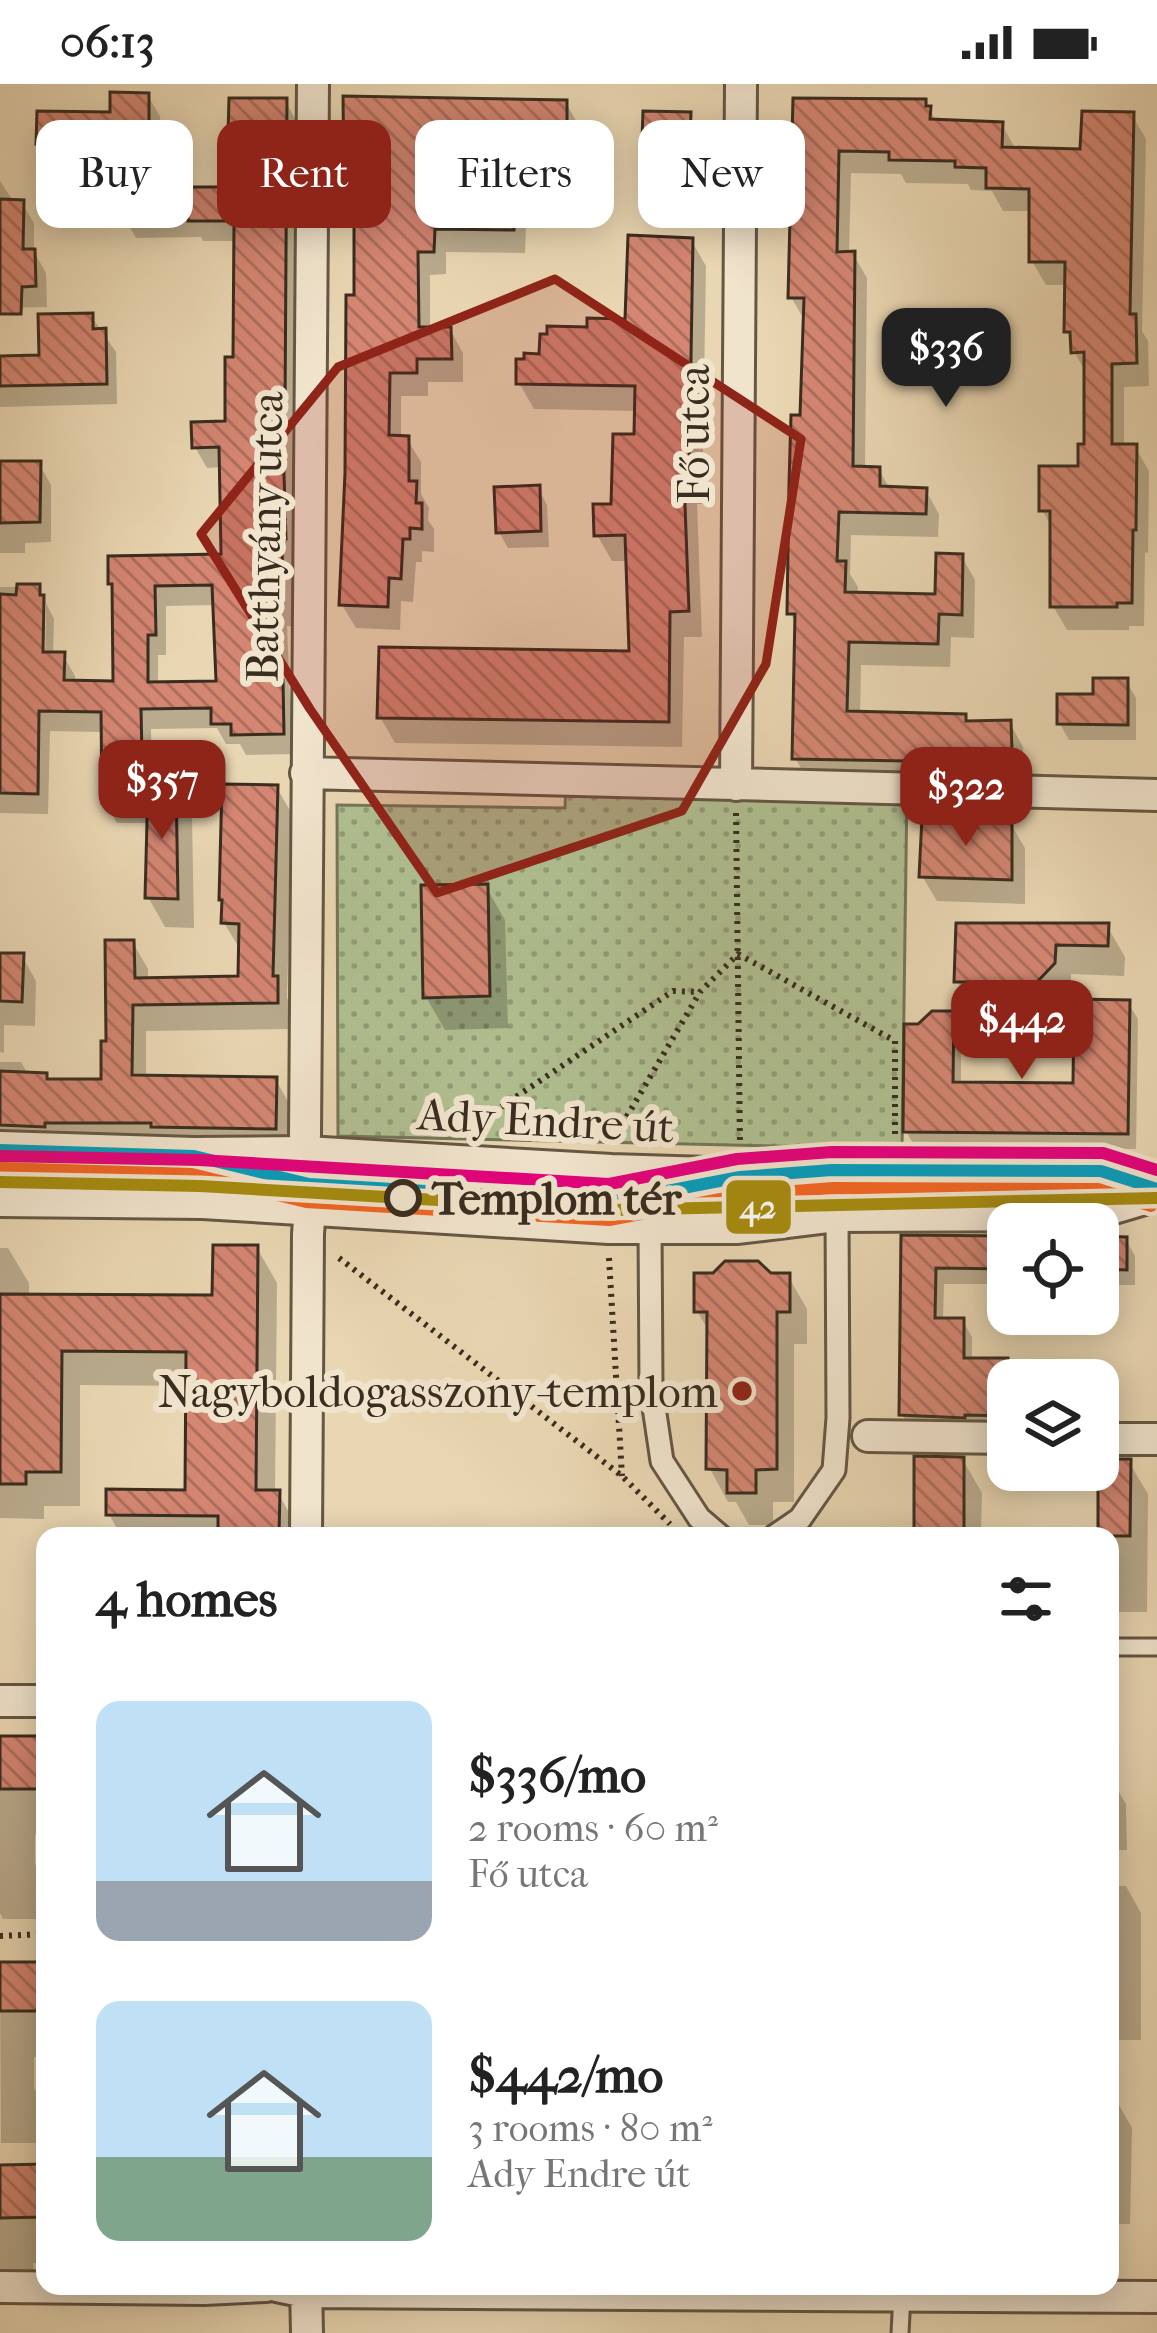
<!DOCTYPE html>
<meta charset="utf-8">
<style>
body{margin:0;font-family:"IM FELL French Canon",serif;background:#f2f2f2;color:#222;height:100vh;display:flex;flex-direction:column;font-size:45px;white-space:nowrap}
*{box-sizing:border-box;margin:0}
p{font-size:39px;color:#767676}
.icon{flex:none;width:66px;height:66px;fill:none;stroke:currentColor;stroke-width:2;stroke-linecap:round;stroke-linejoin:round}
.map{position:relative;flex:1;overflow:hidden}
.sheet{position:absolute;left:36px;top:1443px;width:1083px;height:768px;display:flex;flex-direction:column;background:#fff;border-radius:24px;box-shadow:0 6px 30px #0003}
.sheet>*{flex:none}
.top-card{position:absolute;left:36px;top:36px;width:1086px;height:108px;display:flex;gap:24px}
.controls{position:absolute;left:987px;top:1119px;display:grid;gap:24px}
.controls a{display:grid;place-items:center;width:132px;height:132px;border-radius:24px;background:#fff;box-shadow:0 6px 30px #0003;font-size:60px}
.price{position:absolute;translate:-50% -102px;padding:0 27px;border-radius:24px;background:#8f2418;color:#fff;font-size:39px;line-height:78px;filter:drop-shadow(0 3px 6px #0008)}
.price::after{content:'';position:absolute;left:50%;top:72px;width:36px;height:27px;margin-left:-18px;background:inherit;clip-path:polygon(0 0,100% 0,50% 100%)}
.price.current{background:#222;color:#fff}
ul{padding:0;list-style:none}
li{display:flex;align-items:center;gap:36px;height:300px;padding:0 60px}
li span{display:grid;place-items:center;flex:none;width:336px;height:240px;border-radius:24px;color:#555}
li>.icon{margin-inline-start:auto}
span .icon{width:144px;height:144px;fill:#fffc;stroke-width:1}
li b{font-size:51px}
h2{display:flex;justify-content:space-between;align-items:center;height:144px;padding:0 60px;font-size:51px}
.tag{padding:0 42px;border-radius:24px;background:#fff;box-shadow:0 6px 30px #0003;font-size:42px;line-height:108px}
.tag.current{background:#8f2418;color:#fff}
.status{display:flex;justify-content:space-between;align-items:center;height:84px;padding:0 60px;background:#fff;direction:ltr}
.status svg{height:33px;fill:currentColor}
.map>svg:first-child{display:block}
</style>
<div class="status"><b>06:13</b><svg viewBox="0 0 49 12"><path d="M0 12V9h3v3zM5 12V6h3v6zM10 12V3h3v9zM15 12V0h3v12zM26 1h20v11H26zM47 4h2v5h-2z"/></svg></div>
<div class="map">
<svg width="1157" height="2249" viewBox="0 0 1157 2249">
<defs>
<pattern id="park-dots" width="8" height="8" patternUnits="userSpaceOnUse" patternTransform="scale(3)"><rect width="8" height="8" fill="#b0bf91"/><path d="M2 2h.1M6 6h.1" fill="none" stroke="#909c76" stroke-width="1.8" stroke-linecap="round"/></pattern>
<pattern id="building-back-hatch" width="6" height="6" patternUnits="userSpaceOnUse" patternTransform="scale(3)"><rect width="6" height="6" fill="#d48672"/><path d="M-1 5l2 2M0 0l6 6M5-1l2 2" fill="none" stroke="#ad6e5d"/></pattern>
</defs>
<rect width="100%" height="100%" fill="#e9d6b2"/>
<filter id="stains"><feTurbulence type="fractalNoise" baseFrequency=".00167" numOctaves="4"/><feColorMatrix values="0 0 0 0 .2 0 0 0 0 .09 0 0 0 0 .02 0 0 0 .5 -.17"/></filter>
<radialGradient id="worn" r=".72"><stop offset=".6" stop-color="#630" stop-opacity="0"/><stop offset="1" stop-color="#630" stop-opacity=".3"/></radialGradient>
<!-- park -->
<path fill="url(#park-dots)" stroke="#747658" stroke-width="3" d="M566,697L907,705L902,1065L338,1052L337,721L565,724Z"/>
<!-- shadow -->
<path fill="#0003" fill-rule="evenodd" d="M148,12L160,32L159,106H247V71H244L231,50L285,17L297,38L295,345H292L296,475H292L294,542H287L290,614L293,620L294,670L246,671L240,660H226L217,644L151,645L152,702H175L192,731L194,844L165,843L148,813L150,739H117L105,718L104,648L50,647L48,730L0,729V503H38L54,535L53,571H63L75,592V599L116,600L115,506L224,473L222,383L207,384L195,363L228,340L236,276L237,157H203L201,153L136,154L124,133V97L65,96L39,59L113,31ZM40,520H46L45,583H39ZM216,521L219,600L158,601V571H166V522Z
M346,15L566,19L579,42V89H554L553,144H526L525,169L446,168V190L430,191V246H450L463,269V298H428V312H401V355H407L421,378V410L429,424L428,436L434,445V468L422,467V478H416L413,518L401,517L400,546L356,544L342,521L357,214V116L347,98ZM438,81H478V126H438Z
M796,17L925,18L937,38L1002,41L1015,64L1083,68L1132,31L1146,55L1142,247L1148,257L1149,302L1124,303V363H1135L1149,387L1148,469L1145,468L1144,542H1129V546H1067L1053,522V445L1042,426L1081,385L1087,363V290L1074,268V259L1067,247V201H1046L1032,177V127H1003L992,107L971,106L968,100L906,99L901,90L851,89L849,170H853L867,194L865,385L879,386L890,405L926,407L939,430L938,453L851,451L850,490L858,503V512L938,513L962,473L975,496L974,554L951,553L950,583L861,581L860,630L964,632L968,640L1010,639L1023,663L1024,690L977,691V701L809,698L795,674L798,542L790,529L803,334L805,237L791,213Z
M689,31L699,48L697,102L654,101L644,85Z
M0,97L14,118L22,119L34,139V168L46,189L47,223L0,224Z
M691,156L706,182L702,420H697L702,553H684L682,663L395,659L380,633L633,570L629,477H612L597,451L614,423L637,353L638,327L534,325L519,299L542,273L590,246L628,238Z
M91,232L116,268L117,320L0,323V275L42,274Z
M0,380H39L51,401V458L25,459V469H0Z
M538,404L547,421L549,463L508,464L499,448Z
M1126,597L1136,614V656H1069L1060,640L1096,613Z
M277,704L292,730L287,914L291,921V945L146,947V994L276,996L291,1023L290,1071L0,1066V978H21L29,992H45L49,998H104L109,960L133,859L148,885V897L241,895L240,865L224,839Z
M1010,739L1025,764V820L937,817L922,792Z
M486,803L505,836L508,944L445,946L426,913Z
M959,842H1107L1125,873L1124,892L1071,890V910L1054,928L975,927L957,897Z
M0,872H22L36,897L35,942L4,941V969L0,968Z
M1128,919L1138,935L1136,1065L915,1063L906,1047L952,930L961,946V1001L1076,1002Z
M904,1154L1008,1155V1200H944L943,1237H963L972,1253V1277L1044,1278L1053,1296H1008V1347L911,1346L902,1330Z
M1098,1155L1126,1156L1135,1172V1201H1098Z
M0,1164H8L29,1199V1213L215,1214L257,1164L277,1199L275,1409H278L298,1444V1452H121L109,1430L188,1409L189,1302L80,1301V1422H44V1435L0,1434Z
M770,1192H788L807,1225V1260H794V1418H773V1441H749L736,1418H728L710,1385V1249L697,1227Z
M1098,1314L1104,1324L1103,1348H1098Z
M963,1376L982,1409L981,1447L1038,1448L1041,1452H917Z
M1129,1378L1148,1410L1147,1528H1110V1452H1101Z
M0,1655H45V1750H35V1780L45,1796V1835H3L0,1829Z
M1110,1693L1126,1720L1127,1766H1110L1111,1802H1126L1141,1829V1956H1110Z
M45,1881V1973H34V2004L45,2023V2059H1L0,1894Z
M1110,2005L1132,2044L1130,2140H1117L1116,2164H1110Z
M45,2083V2179H33L34,2190H0V2084Z"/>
<!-- building -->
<path fill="url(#building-back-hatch)" stroke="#392d1f" stroke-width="3" fill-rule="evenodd" d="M110,8L149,9V103H244L245,51H228L229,14H287L285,325H282L286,455H282L283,522H277L280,596H283L284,650L231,651V640H211V624L141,625L143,719H102L101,628L39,627L38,710L0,709V510L16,511L17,500H40V511H44L43,568H65L64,596L113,597L112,500H108V472L221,470L219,363L192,364L191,338L225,337V273H233L234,137H188V133L121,134V77L50,76V61L36,60L37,27L110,28ZM212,501L216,597L148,598V551H156L155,502Z
M343,12L567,16V67L542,66L541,122L514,121V146L435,145L434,168H418L419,243H451L452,275H417V289H390L389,351L409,352V397H417L416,419H422V445L410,444V455H403L401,495L389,494L388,523L339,521L345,389L346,211H354V99H344ZM427,58H476L475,123H426Z
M793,14L926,15V22H931L930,35L1003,38L1002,63L1080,65L1082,27L1134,28L1130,230H1136L1137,279L1112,280V360H1137L1136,446H1133L1132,519H1117V523H1050V427H1039V382H1078V360H1084V268L1071,269L1070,248H1064L1065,178H1029V105L986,104V84L955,83V77L889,76V68L839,67L837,168L855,167L853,382L880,383V402L927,404L926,430L839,428L837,477H846L845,508L935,510L936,469L963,470L962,531L939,530L938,560L849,558L847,627L966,630V637L1011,636L1012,667L965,668V678L792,675L795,530H787L789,400L791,331H800L804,214H788Z
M643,27L691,28L689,87L641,85Z
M0,115L24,116L23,165H35L36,202L22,203L21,230H0Z
M628,151L693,154L689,395H684L689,527L670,528L669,638L377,634L379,563L629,567L625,451L594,452L593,420H611L613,350H634L635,302L516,300V275H524V269L539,270L540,250H547V242L587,243V234L625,235Z
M93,229V245L106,244L107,300L0,302V272L39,271L38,230Z
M0,377H41L40,438L0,439Z
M540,401L541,447L496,449L494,403Z
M1093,594H1128V641L1057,640V610H1093Z
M148,699H176L178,815L145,814Z
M222,700L278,701L273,892H278V919L133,921L132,991L277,993L276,1045L151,1043V1039H45V1043L0,1041V987L47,989V995H101V957H106L105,856H134L135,894L238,892L239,840L221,839L222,816H219Z
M922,733L1012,736V796L919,793Z
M488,800L490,912L423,914L421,801Z
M956,839H1109L1108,862L1056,861L1055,879L1037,898H954Z
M0,869H24L22,918L0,917Z
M1074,915L1130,916L1128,1050L903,1048L904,940H918L932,927H954L953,998L1073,999Z
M901,1151L1008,1152V1185L936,1184L935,1234H964V1274H1008V1332L965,1331V1334L899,1331Z
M1098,1152L1127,1153V1186L1098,1185Z
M213,1161H258L256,1406H280L279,1452H218V1432L106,1431V1405L185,1406L186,1268L62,1267L61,1388H26V1400H0V1210L212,1211Z
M725,1177H758L771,1189H790V1228H777V1385L756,1386V1409H727V1386L706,1385L707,1228H694V1189H713Z
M914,1372L964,1373V1452H914Z
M1098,1375H1131L1130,1452H1098Z
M0,1652H45V1705H0Z
M0,1878H45V1927H0Z
M45,2080V2133L0,2134V2081Z"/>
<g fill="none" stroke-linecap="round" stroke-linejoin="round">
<!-- service casing -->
<g stroke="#655744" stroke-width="21">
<path id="service" d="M0,1090C204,1094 406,1106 610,1118L652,1126
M618,1116L671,1106
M1110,1563H1157
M900,2249L902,2211"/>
</g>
<!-- pedestrian casing -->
<g stroke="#655744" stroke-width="27">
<path id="pedestrian" d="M650,1141L651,1303L662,1377L699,1434L720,1452
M775,1452L800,1435L834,1386L838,1334L837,1129"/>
</g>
<!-- minor casing -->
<g stroke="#655744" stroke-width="36">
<path id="minor" d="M306,689L1157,711
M736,701L741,0
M305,1051L313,0
M868,1352L1008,1354
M1098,1355H1157
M306,1452L308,1150L310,1122
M0,1617H45
M277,2202L306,2208L1157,2213
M306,2202L307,2249
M0,2203L204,2205L266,2202"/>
</g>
<!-- tertiary casing -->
<g stroke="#655744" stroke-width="42">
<path id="tertiary" d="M0,1066L194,1072L306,1071L611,1089L740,1093L832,1086L1101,1087L1157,1105
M0,1114L203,1116L609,1141H738L837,1129L1090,1128L1157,1108"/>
</g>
<!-- path -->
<path stroke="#392d1f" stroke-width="6" stroke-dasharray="3 6" stroke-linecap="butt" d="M736,729L740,1062
M464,1048L673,907L700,908
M613,1056L700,908L738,870L895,957V1056
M339,1174L622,1392L670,1440
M609,1174L622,1392
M0,1852L45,1850"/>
<!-- service -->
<use href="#service" stroke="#f1e4cd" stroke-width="15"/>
<!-- pedestrian -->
<use href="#pedestrian" stroke="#f1e4cd" stroke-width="21"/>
<!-- minor -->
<use href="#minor" stroke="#f1e4cd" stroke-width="30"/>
<!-- tertiary -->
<use href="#tertiary" stroke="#f1e4cd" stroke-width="36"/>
<!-- bus-1 casing -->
<g stroke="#f1e4cd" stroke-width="21">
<path id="bus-1" d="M0,1066L194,1072L309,1100L610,1118L740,1093L832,1086L1101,1087L1157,1105"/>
</g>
<!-- bus-2 casing -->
<g stroke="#f1e4cd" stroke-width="21">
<path id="bus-2" d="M0,1084L192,1090L306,1118L609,1136L742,1111L833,1104L1098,1105L1151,1122"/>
</g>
<!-- bus-3 casing -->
<g stroke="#f1e4cd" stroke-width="21">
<path id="bus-3" d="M0,1072L199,1076L609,1100L737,1075L832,1068L1103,1069L1157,1086"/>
</g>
<!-- bus-1 -->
<use href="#bus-1" stroke="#069dbc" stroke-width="12"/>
<!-- bus-2 -->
<use href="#bus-2" stroke="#f26522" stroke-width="12"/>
<!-- bus-3 -->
<use href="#bus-3" stroke="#e5007d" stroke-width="12"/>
<!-- tram-1 casing -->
<g stroke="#f1e4cd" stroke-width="21">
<path id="tram-1" d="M0,1098L200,1102L609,1126L1157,1114"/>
</g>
<!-- tram-1 -->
<use href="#tram-1" stroke="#a68b0e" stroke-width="12"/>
</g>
<!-- marked area -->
<path fill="#8f2418" fill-opacity="0.2" stroke="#8f2418" stroke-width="9" stroke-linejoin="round" d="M555,195L801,355L766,580L682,727L437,809L310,625L201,450L338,283Z"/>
<!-- markers -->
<circle fill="#f1e4cd" stroke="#392d1f" stroke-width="6" cx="403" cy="1114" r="16"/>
<circle fill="#8f2418" stroke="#f1e4cd" stroke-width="4.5" cx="742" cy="1307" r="12"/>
<g text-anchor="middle" stroke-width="12" stroke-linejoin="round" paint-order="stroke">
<!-- street labels -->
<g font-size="45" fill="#392d1f" stroke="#f1e4cd">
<text transform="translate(693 350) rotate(-90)" y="16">Fő utca</text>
<text transform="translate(264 453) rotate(-89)" y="16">Batthyány utca</text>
<text transform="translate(546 1036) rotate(3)" y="16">Ady Endre út</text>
</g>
<!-- stop labels -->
<g font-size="45" font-weight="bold" fill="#392d1f" stroke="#f1e4cd" text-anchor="start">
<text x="432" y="1130">Templom tér</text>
</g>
<!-- poi labels -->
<g font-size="45" fill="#392d1f" stroke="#f1e4cd" text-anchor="end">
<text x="718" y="1323">Nagyboldogasszony-templom</text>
</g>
</g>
<rect stroke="#f1e4cd" stroke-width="4.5" x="724" y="1094" width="69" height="58" rx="12" fill="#a68b0e"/>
<g font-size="33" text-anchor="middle" font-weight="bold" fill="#fff">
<text x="758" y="1134">42</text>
</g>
<rect width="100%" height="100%" filter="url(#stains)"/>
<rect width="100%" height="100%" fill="url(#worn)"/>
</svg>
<div class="controls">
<a><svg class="icon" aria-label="locate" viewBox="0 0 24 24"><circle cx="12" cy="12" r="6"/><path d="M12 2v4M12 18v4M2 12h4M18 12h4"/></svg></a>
<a><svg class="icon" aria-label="layers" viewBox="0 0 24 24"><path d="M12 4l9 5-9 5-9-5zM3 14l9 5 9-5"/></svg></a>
</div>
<b class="price current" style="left:946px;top:326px">$336</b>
<b class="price" style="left:162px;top:758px">$357</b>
<b class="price" style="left:966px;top:765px">$322</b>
<b class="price" style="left:1022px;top:998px">$442</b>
<div class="top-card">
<a class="tag">Buy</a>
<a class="tag current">Rent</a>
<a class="tag">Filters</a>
<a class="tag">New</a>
</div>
<section class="sheet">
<h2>4 homes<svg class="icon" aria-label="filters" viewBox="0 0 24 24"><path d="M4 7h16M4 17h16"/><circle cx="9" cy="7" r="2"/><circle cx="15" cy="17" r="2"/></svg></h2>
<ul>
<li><span style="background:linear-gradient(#bfe0f5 75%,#9aa5b1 0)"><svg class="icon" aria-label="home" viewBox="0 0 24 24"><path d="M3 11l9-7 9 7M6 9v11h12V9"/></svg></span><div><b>$336/mo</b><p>2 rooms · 60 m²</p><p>Fő utca</p></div></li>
<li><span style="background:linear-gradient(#bfe0f5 65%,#7fa58c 0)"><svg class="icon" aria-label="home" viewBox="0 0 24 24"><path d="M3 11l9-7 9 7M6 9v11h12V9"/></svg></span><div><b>$442/mo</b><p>3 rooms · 80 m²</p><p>Ady Endre út</p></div></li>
</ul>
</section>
</div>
